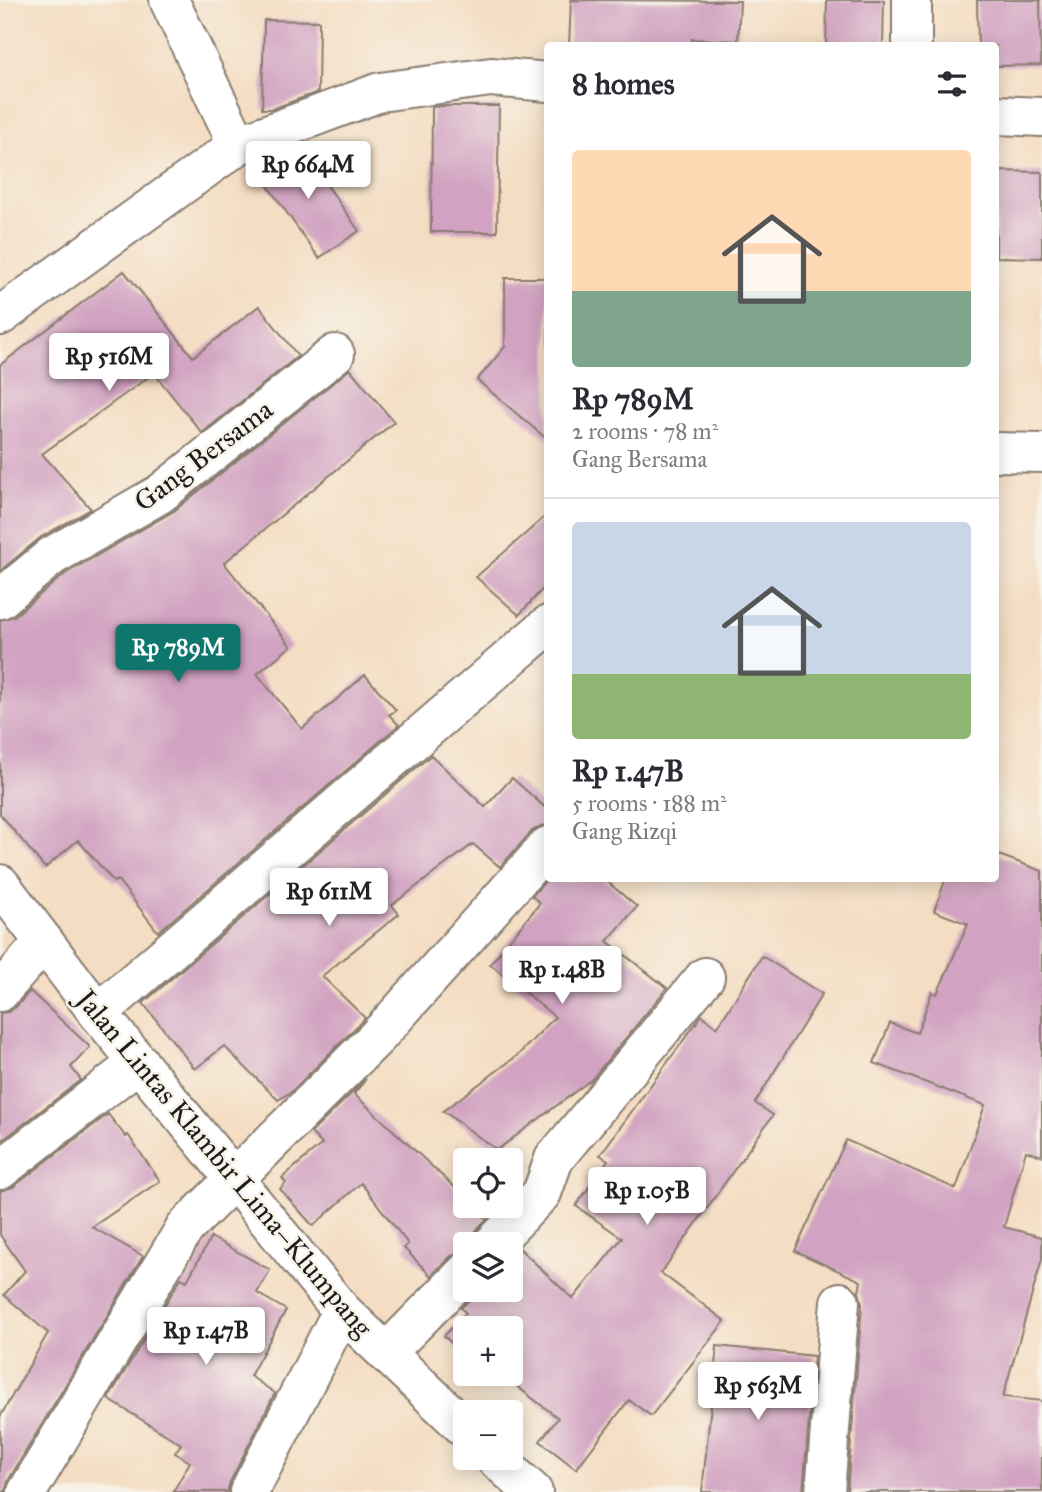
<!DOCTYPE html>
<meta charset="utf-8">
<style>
body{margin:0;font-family:"IM FELL Great Primer",serif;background:#f7f7f7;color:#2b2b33;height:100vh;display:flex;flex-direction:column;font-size:26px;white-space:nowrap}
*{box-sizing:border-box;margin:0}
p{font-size:23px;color:#7c7c81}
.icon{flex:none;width:38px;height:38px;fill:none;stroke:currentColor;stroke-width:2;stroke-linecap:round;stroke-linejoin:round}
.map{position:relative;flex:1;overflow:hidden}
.side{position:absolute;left:544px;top:42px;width:455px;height:840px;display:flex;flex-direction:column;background:#fff;border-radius:7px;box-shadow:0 4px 18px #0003}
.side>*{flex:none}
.buttons{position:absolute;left:453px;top:1148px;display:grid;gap:14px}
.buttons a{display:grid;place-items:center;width:70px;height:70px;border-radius:7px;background:#fff;box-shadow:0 4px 18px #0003;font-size:35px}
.price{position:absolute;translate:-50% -60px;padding:0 16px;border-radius:7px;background:#fff;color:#222;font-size:23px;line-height:46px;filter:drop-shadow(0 2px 4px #0008)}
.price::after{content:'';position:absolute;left:50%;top:42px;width:21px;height:16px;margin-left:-10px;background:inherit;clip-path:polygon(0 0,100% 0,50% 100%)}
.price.current{background:#0f766e;color:#fff}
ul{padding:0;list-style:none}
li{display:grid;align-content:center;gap:14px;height:371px;padding:0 28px}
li+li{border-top:2px solid #e1e1e2}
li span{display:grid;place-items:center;height:217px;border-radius:7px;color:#555}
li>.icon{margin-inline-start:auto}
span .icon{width:126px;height:126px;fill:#fffc;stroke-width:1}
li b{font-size:30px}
h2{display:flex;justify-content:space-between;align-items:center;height:84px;padding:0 28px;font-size:30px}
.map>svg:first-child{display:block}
</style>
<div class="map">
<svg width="1042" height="1492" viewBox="0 0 1042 1492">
<rect width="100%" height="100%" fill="#f7f3e8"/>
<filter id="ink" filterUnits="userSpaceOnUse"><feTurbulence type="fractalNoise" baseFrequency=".0143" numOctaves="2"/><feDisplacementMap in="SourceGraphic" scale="14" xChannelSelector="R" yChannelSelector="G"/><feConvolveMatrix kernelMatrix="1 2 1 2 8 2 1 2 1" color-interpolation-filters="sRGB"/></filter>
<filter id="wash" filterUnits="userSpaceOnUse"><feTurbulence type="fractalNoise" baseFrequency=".00686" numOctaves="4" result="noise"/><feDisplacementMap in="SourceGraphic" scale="28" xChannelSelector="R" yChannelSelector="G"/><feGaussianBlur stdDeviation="1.57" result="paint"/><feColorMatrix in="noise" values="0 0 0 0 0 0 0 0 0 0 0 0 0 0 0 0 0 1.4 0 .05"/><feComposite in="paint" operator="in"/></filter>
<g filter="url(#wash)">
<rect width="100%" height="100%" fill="#f4ddc2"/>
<g id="blocks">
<!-- building -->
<path fill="#d1a2c1" d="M571,0L740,1L738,41L692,39V46H569Z
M827,0H884L883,46H826Z
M977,0H1040L1041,65L996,66V46H978Z
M264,20L319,21L318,92L272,109H262Z
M442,106H499L497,232H431L432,107Z
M299,145L359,231L319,258L258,172L291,148Z
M996,171L1042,172V258L996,257Z
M124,271L193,357L259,306L298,356L202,433L154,373L42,454L91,509L41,537L0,571V365Z
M505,278H548V440L477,380L505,347Z
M350,369L394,422L224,563L291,646L257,674L302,729L365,675L396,710L389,715L399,725L158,932L118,880L114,882L78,840L45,868L0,814V620L14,616L65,574L174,511Z
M548,514V583L519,615L476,577Z
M431,755L485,807L512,778L548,810V825L541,826L532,831L500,867L473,844L392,905L399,914L322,976L365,1018L291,1092L278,1100L224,1046L195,1069L143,1003Z
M996,854L1042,871V1156L1026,1151L1004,1227L1042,1237V1259L1003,1397L1042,1401V1492H847L862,1304L859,1292L861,1281L795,1251L846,1140L956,1189L985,1105L874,1063L890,1023L917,1033L932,992L937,994L968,924L934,911L946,878H996Z
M548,878H603L637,907L607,941L667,988L592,1079L497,1150L443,1111L518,1055L555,1017L490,964L540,903L532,896Z
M762,956L822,994L755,1103L773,1115L661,1273L725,1321L651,1416L629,1400L576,1469L540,1441L558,1418L501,1374H511V1328H466V1357L444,1336L466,1313L461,1308L479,1290H511V1257L519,1248L573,1299L622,1238L576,1206L608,1160L600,1155L702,1015L717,1028Z
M30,991L90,1047L71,1067L81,1080L0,1142V1013L8,1012L16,1007Z
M366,1079L354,1094L466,1198V1206H473L487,1219L477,1229L472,1238V1244H466V1251L451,1256L431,1276L404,1248L408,1244L361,1183L313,1226L280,1189L286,1183L282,1178L322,1144L311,1133Z
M108,1114L126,1137L128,1135L160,1181L92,1227L143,1256L8,1481L5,1492H0V1417L48,1333L4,1295L25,1271L0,1235V1191L13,1187Z
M211,1237L270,1270L257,1293L286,1310L250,1376L275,1393L230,1482L227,1492H173L190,1462L175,1453L181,1444L108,1399L181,1278L187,1281Z
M717,1346L814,1356L803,1492H702Z"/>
</g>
</g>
<g filter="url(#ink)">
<use href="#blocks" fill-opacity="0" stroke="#887c6f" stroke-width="2"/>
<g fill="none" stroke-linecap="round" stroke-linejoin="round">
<!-- street casing -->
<g stroke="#887c6f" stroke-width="42">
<path id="street" d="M169,0L238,145
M912,46V0
M996,115L1042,117
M0,316L238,145L380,92L491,77L548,82
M996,452L1042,453
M0,599L52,556L160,494L335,354
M0,992L44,942
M98,1013L548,625
M0,1170L139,1062
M493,1244L542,1193L554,1159L705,977
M386,1353L466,1272
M27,1492L185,1228L377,1037L548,846
M249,1492L342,1311
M825,1492L840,1302"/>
</g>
<!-- primary casing -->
<g stroke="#887c6f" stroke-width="42">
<path id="primary" d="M0,884L98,1013L342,1311L466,1429
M495,1458L533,1492"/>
</g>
<!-- street -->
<use href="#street" stroke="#fff" stroke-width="38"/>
<!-- primary -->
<use href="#primary" stroke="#fff" stroke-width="38"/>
</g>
</g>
<g text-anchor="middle" stroke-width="5" stroke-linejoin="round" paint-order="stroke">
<!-- street labels -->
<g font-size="28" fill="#1c1c1c" stroke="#f7f3e8">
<text transform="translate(203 455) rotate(-37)" y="10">Gang Bersama</text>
<text transform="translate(225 1163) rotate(50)" y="10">Jalan Lintas Klambir Lima–Klumpang</text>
</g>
</g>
</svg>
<div class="buttons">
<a><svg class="icon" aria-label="locate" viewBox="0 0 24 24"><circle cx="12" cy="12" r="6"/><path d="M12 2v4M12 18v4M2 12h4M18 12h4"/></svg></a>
<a><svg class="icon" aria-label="layers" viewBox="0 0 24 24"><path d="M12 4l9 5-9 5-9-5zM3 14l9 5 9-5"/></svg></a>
<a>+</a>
<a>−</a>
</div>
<b class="price" style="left:308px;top:201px">Rp 664M</b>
<b class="price" style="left:109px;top:393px">Rp 516M</b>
<b class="price current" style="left:178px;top:684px">Rp 789M</b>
<b class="price" style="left:329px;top:928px">Rp 611M</b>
<b class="price" style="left:562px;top:1006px">Rp 1.48B</b>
<b class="price" style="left:647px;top:1227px">Rp 1.05B</b>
<b class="price" style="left:206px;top:1367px">Rp 1.47B</b>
<b class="price" style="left:758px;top:1422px">Rp 563M</b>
<section class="side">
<h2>8 homes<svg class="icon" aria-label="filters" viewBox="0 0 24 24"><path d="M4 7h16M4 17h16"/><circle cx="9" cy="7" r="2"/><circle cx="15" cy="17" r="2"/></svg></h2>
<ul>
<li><span style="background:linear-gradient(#ffd9b3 65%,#7fa58c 0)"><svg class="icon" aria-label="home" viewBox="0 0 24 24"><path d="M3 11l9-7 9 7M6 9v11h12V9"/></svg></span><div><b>Rp 789M</b><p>2 rooms · 78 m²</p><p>Gang Bersama</p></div></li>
<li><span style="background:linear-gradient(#c9d6e8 70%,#8fb573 0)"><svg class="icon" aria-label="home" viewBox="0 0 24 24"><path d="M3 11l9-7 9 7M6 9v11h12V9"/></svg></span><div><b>Rp 1.47B</b><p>5 rooms · 188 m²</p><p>Gang Rizqi</p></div></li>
</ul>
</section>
</div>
